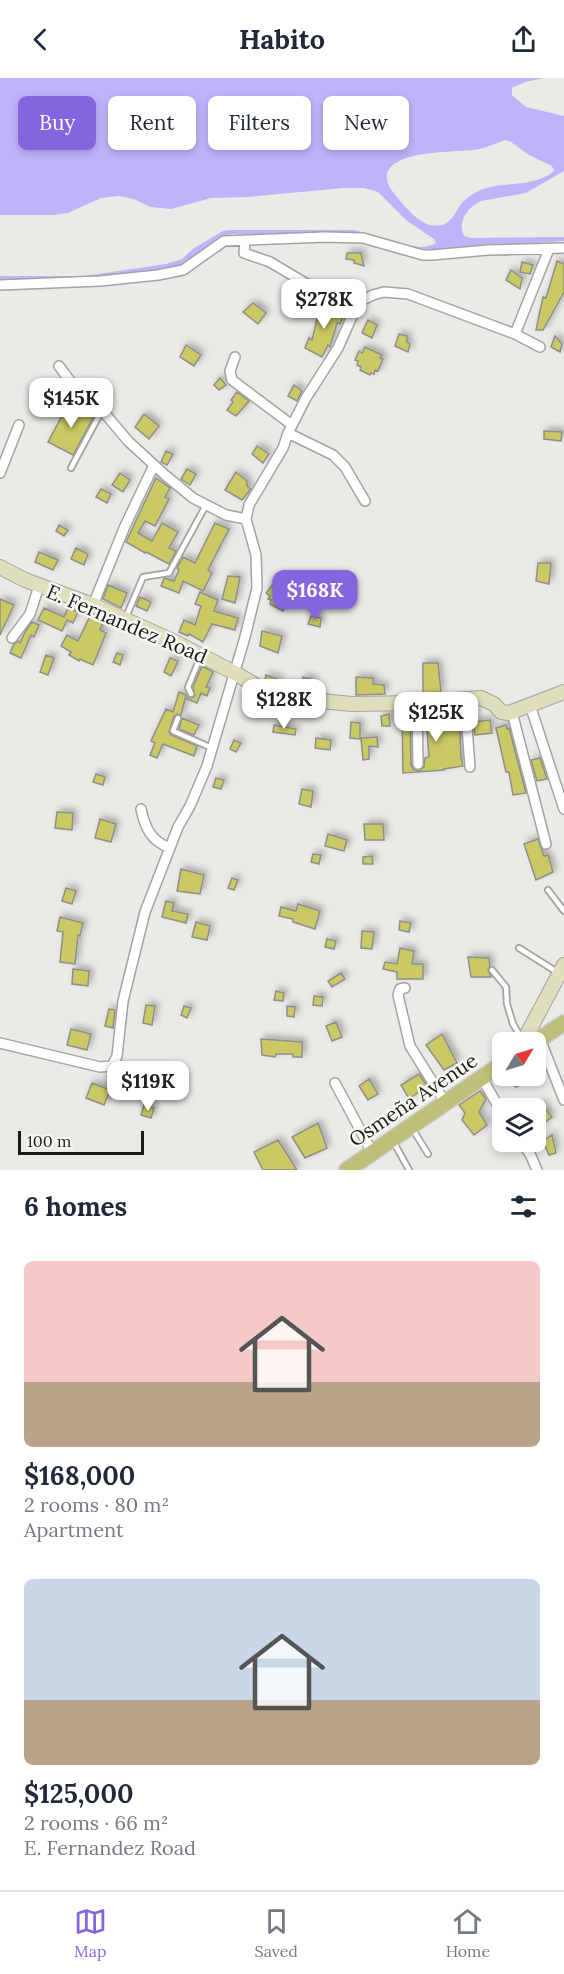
<!DOCTYPE html>
<meta charset="utf-8">
<style>
body{margin:0;font-family:Lora,serif;background:#f6f6f7;color:#1f2937;height:100vh;display:flex;flex-direction:column;font-size:22px;white-space:nowrap}
*{box-sizing:border-box;margin:0}
p{font-size:20px;color:#747a83}
.icon{flex:none;width:33px;height:33px;fill:none;stroke:currentColor;stroke-width:2;stroke-linecap:round;stroke-linejoin:round}
.map{position:relative;height:1092px;overflow:hidden}
.details{display:flex;flex-direction:column;background:#fff;flex:1}
.details>*{flex:none}
.guide{position:absolute;left:18px;top:18px;width:528px;height:54px;display:flex;gap:12px}
.needle{width:39px;rotate:52deg}
.fabs{position:absolute;left:492px;top:954px;display:grid;gap:12px}
.fabs a{display:grid;place-items:center;width:54px;height:54px;border-radius:9px;background:#fff;box-shadow:0 3px 9px #0003;font-size:30px}
.scale{position:absolute;left:18px;bottom:15px;width:126px;box-sizing:border-box;padding-left:6px;border:3px solid #1b1b1a;border-top:0;font-size:16px;line-height:21px;white-space:nowrap;color:#1b1b1a;-webkit-text-stroke:4px #f7f8f4;paint-order:stroke}
.price{position:absolute;translate:-50% -51px;padding:0 14px;border-radius:12px;background:#fff;color:#222;font-size:20px;line-height:39px;filter:drop-shadow(0 2px 3px #0008)}
.price::after{content:'';position:absolute;left:50%;top:36px;width:18px;height:14px;margin-left:-9px;background:inherit;clip-path:polygon(0 0,100% 0,50% 100%)}
.price.on{background:#8465e0;color:#fff}
ul{padding:0;list-style:none}
li{display:grid;align-content:center;gap:12px;height:318px;padding:0 24px}
li span{display:grid;place-items:center;height:186px;border-radius:9px;color:#555}
li>.icon{margin-inline-start:auto}
span .icon{width:108px;height:108px;fill:#fffc;stroke-width:1}
li b{font-size:26px}
h2{display:flex;justify-content:space-between;align-items:center;height:72px;padding:0 24px;font-size:26px}
.pill{padding:0 21px;border-radius:9px;background:#fff;box-shadow:0 3px 9px #0003;font-size:21px;line-height:54px}
.pill.on{background:#8465e0;color:#fff}
header{display:flex;justify-content:space-between;align-items:center;height:78px;padding:0 24px;background:#fff;font-size:27px;font-weight:700}
.menu{display:flex;justify-content:space-around;align-items:center;height:84px;border-top:2px solid #e0e1e3;background:#fff;font-size:16px;color:#747a83}
.menu a{display:grid;justify-items:center;gap:3px}
.menu .on{color:#8465e0}
.map>svg:first-child{display:block}
</style>
<header><svg class="icon" aria-label="back" viewBox="0 0 24 24"><path d="M15 5l-7 7 7 7"/></svg>Habito<svg class="icon" aria-label="share" viewBox="0 0 24 24"><path d="M12 15V3M7 8l5-5 5 5M5 13v7h14v-7"/></svg></header>
<div class="map">
<svg width="564" height="1092" viewBox="0 0 564 1092">
<defs>
<filter id="shadow"><feDropShadow dx="3.5" dy="-3.5" stdDeviation="3" flood-color="#0004"/></filter>
</defs>
<rect width="100%" height="100%" fill="#eaeae7"/>
<!-- water -->
<path fill="#bfb3fa" fill-rule="evenodd" d="M0,0H544L525,4L512,10V17L526,29L564,38V93L526,115L481,123C467,130 457,143 464,158L470,160L564,159V163L442,172L402,169L364,156H232L218,162L185,187L170,193L87,202L0,205V198H85L166,186L182,181L194,170L223,153L230,152H353C375,155 416,178 436,165L434,161L406,142L378,114L364,110H344L247,119L211,120L171,131L150,129L134,121L118,118L101,120L68,135L55,137H0ZM505,62L511,64L529,77L552,88L554,93C531,112 499,101 475,115C471,117 464,122 461,126C453,138 449,151 430,147C420,145 408,132 402,125C396,117 385,107 387,97C391,72 455,74 475,72C485,70 495,66 505,62Z"/>
<!-- building -->
<path fill="#cbc963" stroke="#8e8e8b" stroke-width="1.5" filter="url(#shadow)" d="M347,175H361L364,188L354,185V182L346,181Z
M557,183L564,186V214L543,252H536L543,219L546,220Z
M522,184L533,187L530,196L520,194Z
M511,192L522,200L520,211L506,202Z
M253,225L266,235L258,246L243,234Z
M326,225L344,236L340,246L337,245L330,269L328,267L322,279L305,270L309,260L312,262L318,237Z
M368,242L377,247L372,260L362,255Z
M399,256L407,258V264L410,266L408,274L395,268Z
M555,258L562,266L560,274L551,269Z
M186,267L201,277L194,288L180,279Z
M365,269L382,277L380,280L383,281L378,293L375,292L374,296L371,295L370,297L360,292L361,289L357,287L358,283L355,282L359,273L362,275Z
M220,300L226,307L219,312L214,307Z
M294,307L302,313L297,323L288,318Z
M237,314L249,323L236,338L227,332L233,324L231,322Z
M69,325L94,338L73,377L48,364Z
M144,336L159,348L149,361L135,349Z
M544,353L562,354L561,363L544,361Z
M257,368L269,376L263,385L252,376Z
M166,373L173,376L167,387L161,384Z
M187,391L196,396L190,407L181,401Z
M236,394L247,403V408L251,411L242,422L225,412Z
M120,395L130,402L123,414L112,407Z
M156,400L170,410L165,419L169,421L155,448L145,443L138,455L152,463L162,445L178,454L169,470L176,473L169,486L146,474L145,475L126,464Z
M101,411L111,416L107,425L96,419Z
M215,445L229,451L208,492L212,495L203,513L183,503L179,515L161,508L164,500L174,503L179,492L177,490L183,479L195,485Z
M59,447L68,452L64,458L56,453Z
M76,470L88,476L84,487L71,481Z
M39,474L58,482L53,492L35,484Z
M538,485H551L549,506L536,503Z
M228,498L240,499L235,525L222,521Z
M277,501L291,511L287,519L289,520L283,533L270,526L271,522L268,521L270,518L266,515Z
M108,507L127,515L121,530L103,521Z
M200,514L218,522L214,533L238,540L235,552L212,546L203,564L189,556L188,558L179,554L184,542L195,547L201,528L195,526Z
M140,519L151,524L147,533L136,528Z
M0,521L14,527L0,557Z
M44,530L64,539L68,530L78,534L73,545L67,542L62,553L38,542Z
M91,536L104,542L100,552L106,555L93,587L80,581L79,583L69,577L71,574L61,568L67,557L78,563Z
M311,538L321,540L320,549L308,546Z
M32,544L39,547L34,559L31,557L21,580L10,575L14,566L18,563L20,565L25,554Z
M262,553L282,558L278,575L260,568Z
M117,575L123,577L120,587L113,584Z
M46,577L54,580L48,597L40,594Z
M170,580L178,583L171,598L164,594Z
M423,585H438L441,614L423,615Z
M202,588L213,594L206,609L210,610L207,618L201,615L197,625L187,621L188,619L192,620L195,618L193,609Z
M266,597L280,602L278,608L265,602Z
M303,599L314,602L313,613L301,612Z
M356,599L373,600V606L384,607L385,616L356,617Z
M179,614L186,617L181,637L177,636L174,638L169,654L171,657L197,668L194,678L163,666L157,680L150,677L155,665L151,663L166,631L173,634Z
M447,632H459L461,680L463,688L444,691V692L403,695L402,635L410,634L411,687L414,692L419,693L424,689L425,680L429,679L426,639L447,637Z
M389,636L390,648H382L381,638Z
M182,640L199,647L194,657L179,651Z
M490,642L492,655L475,657L473,644Z
M351,644L360,645V661L350,660Z
M274,647L296,651L295,657L273,654Z
M506,647L507,651L509,650L526,715L513,717L509,694H506L496,650Z
M377,659L378,669L369,668V681L363,682L361,660Z
M316,660L331,662L330,672L315,670Z
M234,662L241,665L236,674L230,671Z
M540,680L547,701L537,703L531,682Z
M96,696L105,699L103,707L93,704Z
M216,700L224,702L221,711L213,709Z
M302,711L313,713L311,729L299,726Z
M57,734L73,735L72,752L55,750Z
M100,741L116,746L111,764L95,760Z
M364,746H383L384,762H365Z
M328,756L347,762L344,773L325,768Z
M538,761L544,778L548,777L553,794L536,802L524,766Z
M313,776L321,777L319,786L311,784Z
M372,778L373,786H363V779Z
M181,791L204,797L200,816L177,813Z
M232,800L238,802L234,812L228,810Z
M66,810L76,813L72,826L62,823Z
M166,823L174,825L172,833L188,836L186,845L162,839Z
M298,826L320,833L315,851L293,844V841L279,838L281,829L296,833Z
M60,839L83,845L80,858L78,857L75,886L60,884L63,854L57,853Z
M400,843L411,845L409,854L399,852Z
M196,844L210,848L207,862L192,859Z
M362,853L374,854L372,871L361,870Z
M327,861L336,863L334,871L325,869Z
M400,870L414,873L412,886H423V901H397V894L383,891L385,884L397,886Z
M468,879L489,880L490,888L488,892L491,899H471Z
M73,891L89,893L88,908L72,906Z
M341,895L345,901L332,909L328,903Z
M276,913L284,915L283,923L274,922Z
M314,918L323,919L322,928L313,927Z
M146,927L155,928L152,947L143,945Z
M184,928L191,930L187,940L181,937Z
M287,928L295,929L294,939L287,938Z
M109,931L115,932L113,950L105,948Z
M336,944L342,959L332,963L326,948Z
M71,951L91,956L87,972L67,967Z
M442,956L457,985L444,992L426,967Z
M261,961L302,964V979H293V976H276L275,979L262,977Z
M419,996L427,1008L409,1021L401,1007Z
M505,998H537L516,1009Z
M369,1001L378,1016L368,1022L359,1008Z
M92,1005L110,1012L104,1027L86,1020Z
M480,1013L486,1021L479,1034L487,1047L474,1057L462,1042L465,1035L459,1027Z
M541,1025L552,1039L539,1049L536,1044V1029Z
M144,1027L154,1030L151,1040L141,1037Z
M318,1045L327,1070L305,1080L292,1059Z
M552,1057L556,1075L549,1077L543,1063Z
M278,1062L297,1092H263L254,1074Z"/>
<g fill="none" stroke-linecap="round" stroke-linejoin="round">
<!-- lane casing -->
<g stroke="#a3a3a0" stroke-width="8">
<path id="lane" d="M71,390L102,332
M126,539L143,499L169,495L206,427
M191,616L188,609L200,580
M178,640L173,653L212,670
M548,812L564,833
M519,870L557,894
M492,892L506,909L507,926L513,946L522,961
M412,1050L428,1076
M393,1063L409,1092"/>
</g>
<!-- street casing -->
<g stroke="#a3a3a0" stroke-width="12">
<path id="street" d="M245,163L244,175L270,184L354,234
M0,207L100,203L158,197L183,192L224,163L325,159L363,160L423,177H432L488,172L564,170
M515,256L549,171
M235,279L230,293L232,302L292,347
M59,288L79,315L102,332L128,363L165,397L193,420L226,437L246,441
M288,355L333,377L345,389L365,423
M0,395L19,347
M93,527L125,448L154,387
M12,560L30,536L39,508
M465,622L470,689
M417,625L418,686
M530,627L564,731
M512,634L546,766
M141,731C145,750 151,763 170,770
M405,910L400,911L398,917L410,968L445,1024
M540,961L564,1022
M0,965L100,989L112,988L117,978L123,923L145,834L178,749L190,728L207,688L245,559L257,510L256,477L246,441L249,427L283,370L288,355L306,320L338,270L354,234L361,223L373,217L384,214L408,216L515,256L540,269
M482,1000L502,1035
M335,1005L372,1074
M521,1064L530,1076L537,1092"/>
</g>
<!-- secondary casing -->
<g stroke="#a3a3a0" stroke-width="16">
<path id="secondary" d="M0,489L25,502L93,527L177,565L235,595L272,617L289,620L352,626L417,625L481,620L494,626L501,634L509,635L564,614
M523,964L564,887"/>
</g>
<!-- primary casing -->
<g stroke="#c8c8c8" stroke-width="18">
<path id="primary" d="M535,964L564,945
M347,1092L502,986"/>
</g>
<!-- lane -->
<use href="#lane" stroke="#fff" stroke-width="4.5"/>
<!-- street -->
<use href="#street" stroke="#fff" stroke-width="9"/>
<!-- secondary -->
<use href="#secondary" stroke="#e0dfbd" stroke-width="14"/>
<!-- primary -->
<use href="#primary" stroke="#c0bf7a" stroke-width="15"/>
</g>
<g text-anchor="middle" stroke-width="5" stroke-linejoin="round" paint-order="stroke">
<!-- street labels -->
<g font-size="20" fill="#1b1b1a" stroke="#f7f8f4">
<text transform="translate(127 546) rotate(23)" y="7">E. Fernandez Road</text>
<text transform="translate(413 1022) rotate(-34)" y="7">Osmeña Avenue</text>
</g>
</g>
</svg>
<div class="fabs">
<a><svg class="needle" viewBox="-14 -14 28 28"><path d="M0-13l5 13h-10z" fill="#e53935"/><path d="M0 13l5-13h-10z" fill="#747a83"/></svg></a>
<a><svg class="icon" aria-label="layers" viewBox="0 0 24 24"><path d="M12 4l9 5-9 5-9-5zM3 14l9 5 9-5"/></svg></a>
</div>
<div class="scale">100 m</div>
<b class="price" style="left:324px;top:252px">$278K</b>
<b class="price" style="left:71px;top:351px">$145K</b>
<b class="price on" style="left:315px;top:543px">$168K</b>
<b class="price" style="left:284px;top:652px">$128K</b>
<b class="price" style="left:436px;top:665px">$125K</b>
<b class="price" style="left:148px;top:1034px">$119K</b>
<div class="guide">
<a class="pill on">Buy</a>
<a class="pill">Rent</a>
<a class="pill">Filters</a>
<a class="pill">New</a>
</div>
</div>
<section class="details">
<h2>6 homes<svg class="icon" aria-label="filters" viewBox="0 0 24 24"><path d="M4 7h16M4 17h16"/><circle cx="9" cy="7" r="2"/><circle cx="15" cy="17" r="2"/></svg></h2>
<ul>
<li><span style="background:linear-gradient(#f6c9c9 65%,#b9a48a 0)"><svg class="icon" aria-label="home" viewBox="0 0 24 24"><path d="M3 11l9-7 9 7M6 9v11h12V9"/></svg></span><div><b>$168,000</b><p>2 rooms · 80 m²</p><p>Apartment</p></div></li>
<li><span style="background:linear-gradient(#c9d6e8 65%,#b9a48a 0)"><svg class="icon" aria-label="home" viewBox="0 0 24 24"><path d="M3 11l9-7 9 7M6 9v11h12V9"/></svg></span><div><b>$125,000</b><p>2 rooms · 66 m²</p><p>E. Fernandez Road</p></div></li>
</ul>
</section>
<nav class="menu">
<a class="on"><svg class="icon" aria-label="map" viewBox="0 0 24 24"><path d="M3 6l6-2 6 2 6-2v14l-6 2-6-2-6 2zM9 4v14M15 6v14"/></svg>Map</a>
<a><svg class="icon" aria-label="saved" viewBox="0 0 24 24"><path d="M7 4h10v16l-5-4-5 4z"/></svg>Saved</a>
<a><svg class="icon" aria-label="home" viewBox="0 0 24 24"><path d="M3 11l9-7 9 7M6 9v11h12V9"/></svg>Home</a>
</nav>
